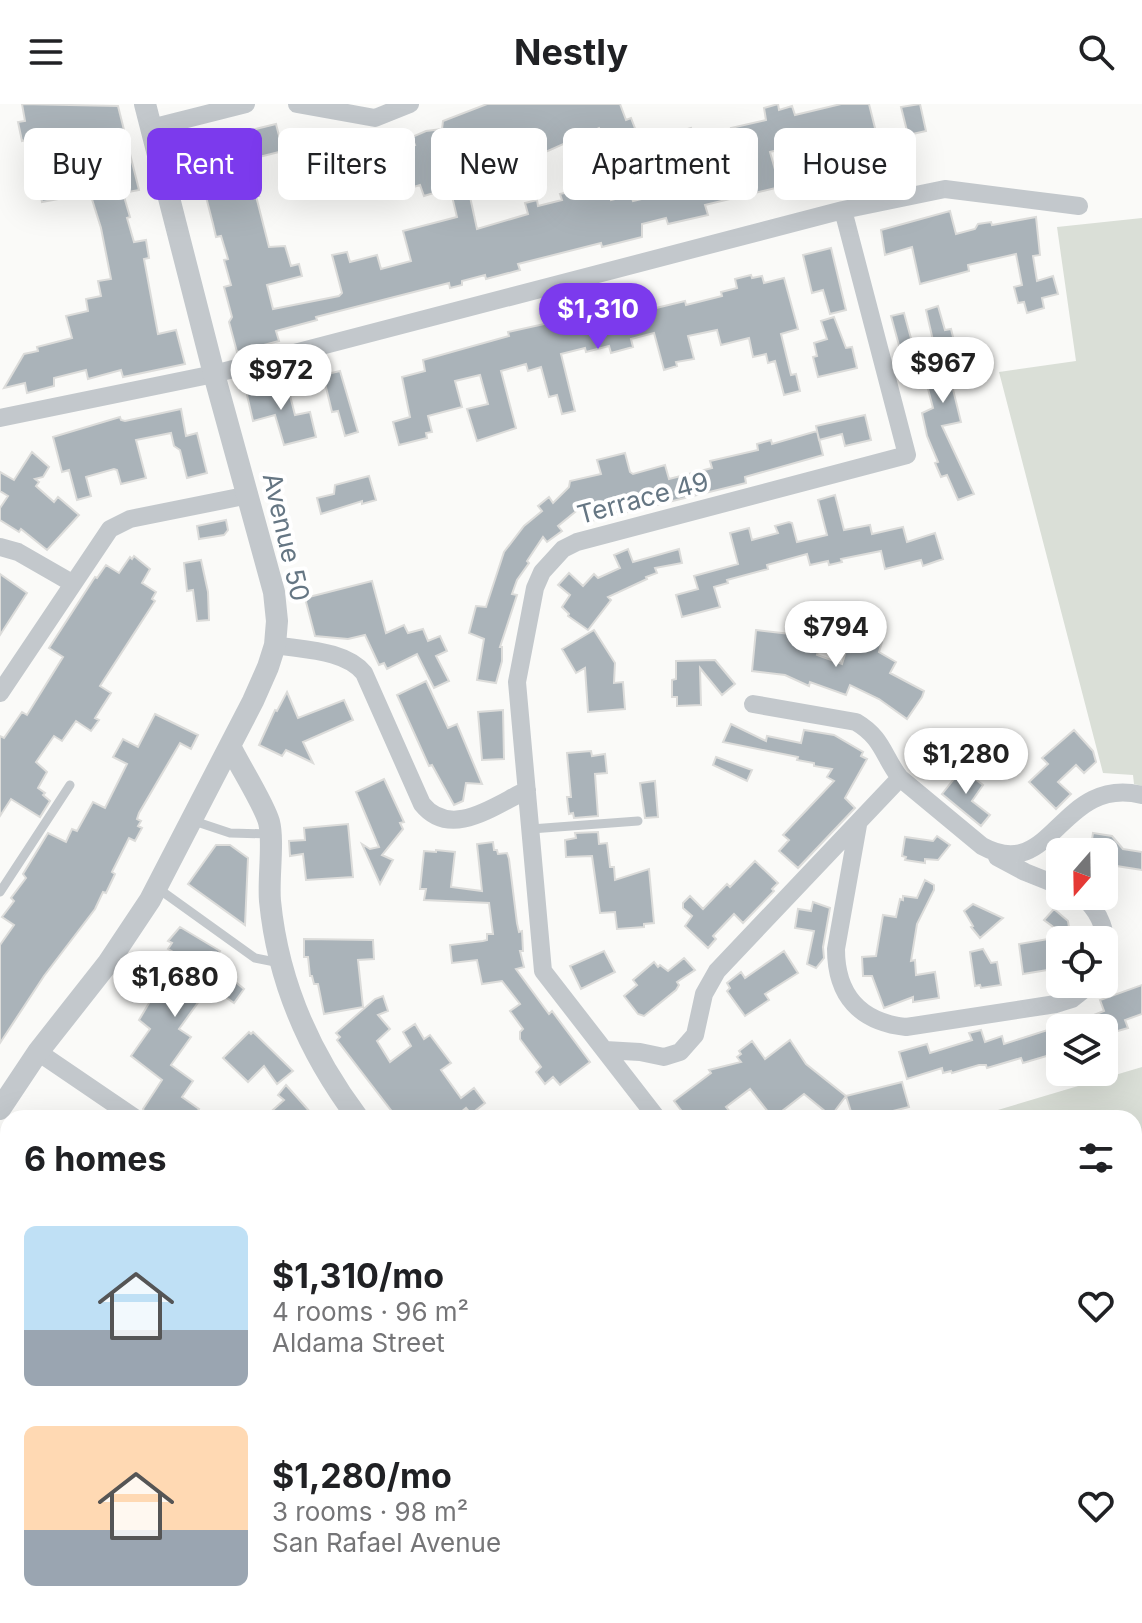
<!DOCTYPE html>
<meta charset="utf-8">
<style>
body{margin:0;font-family:Inter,sans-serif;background:#f6f6f6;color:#202124;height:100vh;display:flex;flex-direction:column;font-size:30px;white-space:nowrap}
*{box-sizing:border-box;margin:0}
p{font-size:26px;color:#757577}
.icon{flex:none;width:44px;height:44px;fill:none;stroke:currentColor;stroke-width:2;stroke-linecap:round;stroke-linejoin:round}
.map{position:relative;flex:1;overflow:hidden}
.panel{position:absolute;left:0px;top:1006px;width:1142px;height:514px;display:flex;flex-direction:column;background:#fff;border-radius:24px 24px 0 0;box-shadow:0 8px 32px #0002}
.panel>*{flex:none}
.banner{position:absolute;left:24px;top:24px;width:1094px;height:72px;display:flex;gap:16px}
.needle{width:52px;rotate:200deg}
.fabs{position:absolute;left:1046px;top:734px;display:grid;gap:16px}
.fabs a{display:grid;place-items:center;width:72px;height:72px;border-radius:12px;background:#fff;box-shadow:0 8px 32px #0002;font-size:40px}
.price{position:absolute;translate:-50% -68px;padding:0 18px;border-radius:28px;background:#fff;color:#222;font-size:26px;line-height:52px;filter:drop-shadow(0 2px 4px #0008)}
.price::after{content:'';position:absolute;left:50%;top:48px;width:24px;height:18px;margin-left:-12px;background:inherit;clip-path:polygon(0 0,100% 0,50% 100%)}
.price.on{background:#7c3aed;color:#fff}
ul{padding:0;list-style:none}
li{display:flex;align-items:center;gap:24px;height:200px;padding:0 24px}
li span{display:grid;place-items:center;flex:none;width:224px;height:160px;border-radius:12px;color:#555}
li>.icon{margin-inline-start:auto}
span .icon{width:96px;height:96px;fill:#fffc;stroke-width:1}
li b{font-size:34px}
h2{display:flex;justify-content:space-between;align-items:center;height:96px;padding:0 24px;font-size:34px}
.tag{padding:0 28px;border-radius:12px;background:#fff;box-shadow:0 8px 32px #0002;font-size:28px;line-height:72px}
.tag.on{background:#7c3aed;color:#fff}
header{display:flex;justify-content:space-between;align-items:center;height:104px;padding:0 24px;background:#fff;font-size:36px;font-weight:700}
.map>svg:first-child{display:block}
</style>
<header><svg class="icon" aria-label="menu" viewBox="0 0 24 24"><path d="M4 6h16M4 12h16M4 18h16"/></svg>Nestly<svg class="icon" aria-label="search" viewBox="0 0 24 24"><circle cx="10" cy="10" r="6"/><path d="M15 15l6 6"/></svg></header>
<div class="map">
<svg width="1142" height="1519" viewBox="0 0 1142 1519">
<rect width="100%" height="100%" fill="#fafaf8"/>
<!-- green -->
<path fill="#dadfd7" d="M1142,114V682L1134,680L1133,671L1103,669L999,268L1076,257L1057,123Z
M1142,963V1050L1134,1054V1014H971Z"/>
<!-- building -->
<path fill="#aab3b9" stroke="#dcdcda" stroke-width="2" fill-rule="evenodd" d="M22,0L118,2L139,86L123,89L130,113L127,114L134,138L146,136L149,154L144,155L158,230L176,226L185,260L123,273L121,266L88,275L86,266L54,274V282L27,289L25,279L4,284L24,250L38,247L37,243L72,234L66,212L88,207L86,195L101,192L98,177L111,175L101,124L90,89L42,98L32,50L26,36L22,37L18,18L25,17Z
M487,0H620L626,16L631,14L638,32L649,30L651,40L674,33L673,29L691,24L699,57L724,51L730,74L754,67L747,39L735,41L731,24L766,16L764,4L778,0L779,6L792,2L795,11L841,0H869L877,32L870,34L871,37L857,41L856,37L813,48L810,38L770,48L780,83L705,101L708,111L668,120L666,114L642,120V133L602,143L601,139L518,160L520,166L486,175L485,171L462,177V181L450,184L449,179L316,213L317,216L276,227L279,237L237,248L229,218L232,213L224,183L231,181L224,156L228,155L221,132L216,133L213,120L205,89L209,88L198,39L276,20L283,47L251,55L259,92H256L269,143L285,142L291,162L299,160L302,172L267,181L273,205L339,192L342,189L332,151L347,148L350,158L377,151L381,165L411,157L403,127L457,113L450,84L424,92L420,81L404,86L394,47L415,41L412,33L426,27L442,25L443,17ZM599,24L602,33L620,28L621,34H625L632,72L651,67L658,91L633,97L631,91L611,96L607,82L596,85L595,82L560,90L562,96L538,102L537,96L525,99L528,110L477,125L469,88L458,54L519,27L530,55Z
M920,0L926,27L908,31L901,3Z
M351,34L355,39L369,36L372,52L355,57L354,52L336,56L331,38Z
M950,107L956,130L975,125L978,120L991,118L992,121L1036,113L1040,151L1033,152L1037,177L1053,172L1058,190L1042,194L1044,204L1027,209L1024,198L1018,199L1014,183L1022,181L1016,150L968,161L969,167L920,180L912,143L885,151L881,126Z
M831,144L846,206L830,210L823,186L812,189L803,151Z
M751,171L752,174L762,172L764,179L784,174L798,225L781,230L791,271L796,270L800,287L784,291L775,257L768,259L766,250L753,253L749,234L721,241L717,226L688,232L694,255L676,258L677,262L664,266L654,229L631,235L633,243L611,249L609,242L586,248L585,244L561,250L575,307L562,310L557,291L549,293L541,263L528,267L526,260L501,267L516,324L477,337L467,305L488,300L480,271L455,277L462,303L428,312L432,328L426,329L427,334L399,341L393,318L410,313L402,273L425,267L423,256L509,232L508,228L612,205L608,190L622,187L626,203L646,197L647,201L654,199L656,204L685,197L686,201L722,192L721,188L737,184L735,175Z
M938,202L945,226L951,225L956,245L953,246L957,262L948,265L961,318L942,322L974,390L958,396L947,371L941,373L935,359L938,358L927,332L922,309L933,304L921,258L937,254L926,206Z
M904,209L917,256L904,260L891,212Z
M834,213L846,244L852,243L857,264L818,273L813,253L817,252L814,239L827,235L821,217Z
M340,267L358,328L345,332L338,307L332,308L323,271Z
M286,276L295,311L310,308L316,333L284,341L275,311L253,317L247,291L251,285Z
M181,305L186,332L197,329L207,369L187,374L180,346L174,342L171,329L136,336L146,374L121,380L117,366L114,365L86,373L91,392L77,396L69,366L62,368L53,333L120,313L121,316L125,317Z
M865,311L871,336L845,342L842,330L819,336L816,322Z
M817,327L823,351L745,373L746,379L591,417L586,399L558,422L562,427L547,438L543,433L527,457L529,459L517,476L512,490L517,491L500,543H502V557L496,579L477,576L484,535L469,529L476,502L486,503L504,448L524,422L542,407L538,402L549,393L553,399L569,383L570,377L601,370L597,356L625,349L630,368L633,370L665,361L669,375L712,364L710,357L758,346L757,340L771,336L772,340Z
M32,348L49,363L43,373L35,375L39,378L36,382L54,398L58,393L79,411L47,446L21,425L19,428L0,416V404L8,392L0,387V368L14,376Z
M369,372L376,396L362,400V397L321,410L317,394L334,390L335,381Z
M835,391L844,426L870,421L872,430L903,423L907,438L935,429L943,455L923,462L921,456L885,465L881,447L841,455L842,458L829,461L828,457L810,461L807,450L767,461L768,465L727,476L728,479L714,483L720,503L682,513L676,491L698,485L694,472L738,460L730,429L749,424L752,436L778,429L775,422L789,418L792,419L797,438L827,431L818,396Z
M226,416L228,426L224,431L199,435L197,422Z
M628,445L633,458L679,445L682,459L655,464L657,469L646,473L647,475L608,493L611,496L588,526L568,512L569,510L562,503L570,491L558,481L569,469L583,482L594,470L598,474L620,464L614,451Z
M134,452L150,465L142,479L156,488L152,495L155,497L100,582L111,589L95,614L99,616L91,627L76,617L62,637L54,632L36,658L47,668L38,684L45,689L43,691L50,697L40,713L11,695L0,712V632L4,634L22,608L27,611L63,553L49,544L95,473L97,474L106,461L119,469L130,453L132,455Z
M201,456L208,488L209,516L197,517L193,486L187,487L184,459Z
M0,470L27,489L0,531Z
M372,477L386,529L404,521L408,529L423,525L428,537L440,532L447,547L436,552L449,577L434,584L417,550L387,565L384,559L379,561L365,531L348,535L315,532L305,494Z
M594,526L615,559L614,579L623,578L625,605L588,608L585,564L576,569L562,545Z
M756,526L799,531L798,539L819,544L817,551L842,560L846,547L850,548L852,543L864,547L869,533L882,538L879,548L896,558L890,569L924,587L922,593L907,615L879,595L850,581L846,591L810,578L809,582L785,571L752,567Z
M715,556L735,580L722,591L700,564L701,601L677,602V593H672V576L676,575V557Z
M426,577L448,624L457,620L482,680L466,679L463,697L454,701L432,661L429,662L397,591Z
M287,588L298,614L344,596L353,616L303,638L313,659L286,646L282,652L259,641L275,606L277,607Z
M503,606L504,655L482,656L478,608Z
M155,610L198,631L191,645L180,639L139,709L137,715L141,717L138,722L142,724L135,737L129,734L112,768L115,770L106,789L103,788L95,805L44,872L0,939V841L14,821L2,813L14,797L11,794L26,774L23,770L48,729L66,738L72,725L77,727L93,698L105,704L127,660L113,653L123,635L138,643Z
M731,620L766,637L767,632L801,639L804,626L834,631L863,648L861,652L867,655L845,694L855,704L798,764L779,747L789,736L783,731L834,677L827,673L832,665L814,662V659L797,656L798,653L723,638Z
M1074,626L1093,647L1096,658L1084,669L1076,661L1058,678L1071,690L1056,705L1029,678L1048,660L1042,654Z
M591,647L592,652L605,650L607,669L595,670L598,712L574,714L573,709L569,710L567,693H571L567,649Z
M716,653L752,666L747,677L713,661Z
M962,665L983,681L972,697L990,711L981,722L942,690Z
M384,675L404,718L400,719L403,725L382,751L393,756L380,780L362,740L370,745L379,743L356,688Z
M655,677L658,713L645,714L640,679Z
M348,720L353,773L306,776L303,750L290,752L289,737L305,736L304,724Z
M598,728L599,740L607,739L610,763H614L615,776L649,765L654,819L644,820V823L617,825L615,808L600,809L592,752L566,753L565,736L576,734L575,729Z
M1093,729L1112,732L1123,745L1142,748V766L1116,762L1111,794H1104V748H1090Z
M937,732L950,741L938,756L925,755V759L905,756L906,753L902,752L905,733L933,737Z
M493,738L494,746H497L498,750L507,749L509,755L517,819L519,828L522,827L523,847H520L524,863L516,865L549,910L552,907L590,958L560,981L553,973L545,980L536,968L541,963L520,935V928L523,925L510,907L520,900L502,877L482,880L477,856L452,859L450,841L483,837L487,836V830H493L489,799L424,796L426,785H420L424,747L436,748V746L455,748L451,783L482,787L477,740Z
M216,741H230L248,754L245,821L188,780Z
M755,757L778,779L772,785L774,787L743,819L734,810L713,832L716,835L708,844L685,822L692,812L683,804V799L690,792L703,805L727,780L730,783Z
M925,776L934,781V786L917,820L911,857L915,856L916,871L935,868L939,894L913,898V893L884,904L872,872H863L862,853L876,852L883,811L896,813L900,795L903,796V792L917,794Z
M813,798L830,804L823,843L824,854L816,864L807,860L814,827L795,824L798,805L811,807Z
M973,800L1003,814L980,834L971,823L973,822L964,807Z
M1054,805L1068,817L1071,836L1044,816Z
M180,823L220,847L208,863L230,880L233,876L244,885L234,899L210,882L179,925L191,933L171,961L193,977L182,993L199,1005L192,1014H148L143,1005L162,976L131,952L150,925L139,916L149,899L125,883L132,872L149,884L175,849L168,845L172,839L168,837Z
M1060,833V864L1023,870L1019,840Z
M304,835L373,836L374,855L358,856L363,903L324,910L318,880H314L312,872H310L308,853H304Z
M983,845L991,859L997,858L1001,881L981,884L980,881L975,882L970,848Z
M604,847L615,868L581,885L570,862Z
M784,847L798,869L765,890L769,896L745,912L727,887L730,884L727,879L741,868L745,874Z
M684,854L695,866L677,878L679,881L676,886L644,912L638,910L624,892L637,881L633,876L654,858L658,863L660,861L668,867Z
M1142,881V910L1125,916L1128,924L1104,931V924H1061L1104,907L1100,896Z
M383,892L388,907L378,911L390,925L377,937L390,958L411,942L403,928L415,920L424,935L430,931L451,959L441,966L461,994L474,984L485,999L471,1010L466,1004L454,1014H397L337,936L340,933L336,929L375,895Z
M1060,922V948L1023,959L1021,954L987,964L986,961H979L952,969L951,967L943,969L942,964L907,975L899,948L927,940L930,949L972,936L969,929L981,926L985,938L1002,932L1004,940Z
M249,928L251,930L253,928L293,967L277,980L264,962L248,978L223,954Z
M790,936L806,960L846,992L831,1012L804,990L773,1014L750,985L726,1003L735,1014H687L674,997L711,969L709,966L741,958L737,953L741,950L739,947L752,937L765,955Z
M902,978L909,1003L865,1014H853L846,992Z
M286,981L311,1009L306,1014L297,1008L291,1014H264L284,996L278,991Z"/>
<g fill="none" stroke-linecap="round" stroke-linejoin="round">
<!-- service -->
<path stroke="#c3c8cc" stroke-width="9" d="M191,716L230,729L269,730
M531,725L638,717
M156,783L255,854L280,859
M0,788L70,681
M99,1519L104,1512"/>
<!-- minor -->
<path stroke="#c3c8cc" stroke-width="18" d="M297,0L375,14L410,0
M151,24L246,0
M0,314L214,270L843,106L945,85L1079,102
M0,443L18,448L72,479
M275,541C304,546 345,546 364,569L422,700C451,736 495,701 527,686
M0,589L110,425L130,415L249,391
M753,600L856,618C883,634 883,652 900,674
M858,721L836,845C836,892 860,918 906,923L1056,900L1072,895L1091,880
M997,753L1025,768L1060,782
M1082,792C1100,808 1109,829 1104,854
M605,946L640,948L664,953L680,948L695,931L704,890L717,867L900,674L982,742C1053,781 1059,671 1142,691
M38,948L135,1014
M657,1014L543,867L517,578L535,484L542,468L563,445L577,438L907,351L843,106
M1134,1069L1142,1064
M0,1488L8,1476
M591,1512L601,1519
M1074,1512L1084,1519
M405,1519L413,1512"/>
<!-- tertiary -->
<path stroke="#c3c8cc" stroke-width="22" d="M230,642C239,661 264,700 269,718C274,737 268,775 270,797C278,879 309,949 358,1014
M0,1005L38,948L108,859L150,796L253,597L268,563L275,541L277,517L274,488L214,270L145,0
M741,1512L745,1519"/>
</g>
<g text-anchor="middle" stroke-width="8" stroke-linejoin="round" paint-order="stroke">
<!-- street labels -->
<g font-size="26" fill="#657683" stroke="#fff">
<text transform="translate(643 394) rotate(-15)" y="9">Terrace 49</text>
<text transform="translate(286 433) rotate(77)" y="9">Avenue 50</text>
</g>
</g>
</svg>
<div class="fabs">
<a><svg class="needle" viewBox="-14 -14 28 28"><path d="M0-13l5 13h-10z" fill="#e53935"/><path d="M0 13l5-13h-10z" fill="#757577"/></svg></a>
<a><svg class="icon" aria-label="locate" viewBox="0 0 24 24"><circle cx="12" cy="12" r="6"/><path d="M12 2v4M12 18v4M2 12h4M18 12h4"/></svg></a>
<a><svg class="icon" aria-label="layers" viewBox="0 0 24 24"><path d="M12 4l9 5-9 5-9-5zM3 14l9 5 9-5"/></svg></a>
</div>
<b class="price on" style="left:598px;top:247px">$1,310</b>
<b class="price" style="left:943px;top:301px">$967</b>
<b class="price" style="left:281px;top:308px">$972</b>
<b class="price" style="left:836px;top:565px">$794</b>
<b class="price" style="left:966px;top:692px">$1,280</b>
<b class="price" style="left:175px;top:915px">$1,680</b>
<div class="banner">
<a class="tag">Buy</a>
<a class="tag on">Rent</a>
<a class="tag">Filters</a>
<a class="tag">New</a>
<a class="tag">Apartment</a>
<a class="tag">House</a>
</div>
<section class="panel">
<h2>6 homes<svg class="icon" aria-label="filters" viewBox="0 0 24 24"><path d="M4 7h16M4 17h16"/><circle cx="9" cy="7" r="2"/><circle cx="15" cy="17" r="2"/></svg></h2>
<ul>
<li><span style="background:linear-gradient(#bfe0f5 65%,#9aa5b1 0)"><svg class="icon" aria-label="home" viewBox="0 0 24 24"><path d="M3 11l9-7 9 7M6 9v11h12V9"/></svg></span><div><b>$1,310/mo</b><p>4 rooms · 96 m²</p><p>Aldama Street</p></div><svg class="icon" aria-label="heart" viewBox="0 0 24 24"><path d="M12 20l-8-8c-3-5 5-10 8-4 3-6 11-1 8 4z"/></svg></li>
<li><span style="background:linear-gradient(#ffd9b3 65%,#9aa5b1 0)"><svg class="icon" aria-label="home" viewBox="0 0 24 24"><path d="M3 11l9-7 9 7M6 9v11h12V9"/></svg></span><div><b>$1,280/mo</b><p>3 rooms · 98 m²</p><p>San Rafael Avenue</p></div><svg class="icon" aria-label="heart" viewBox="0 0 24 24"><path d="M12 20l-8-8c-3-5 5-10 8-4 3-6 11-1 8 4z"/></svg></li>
</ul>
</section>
</div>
